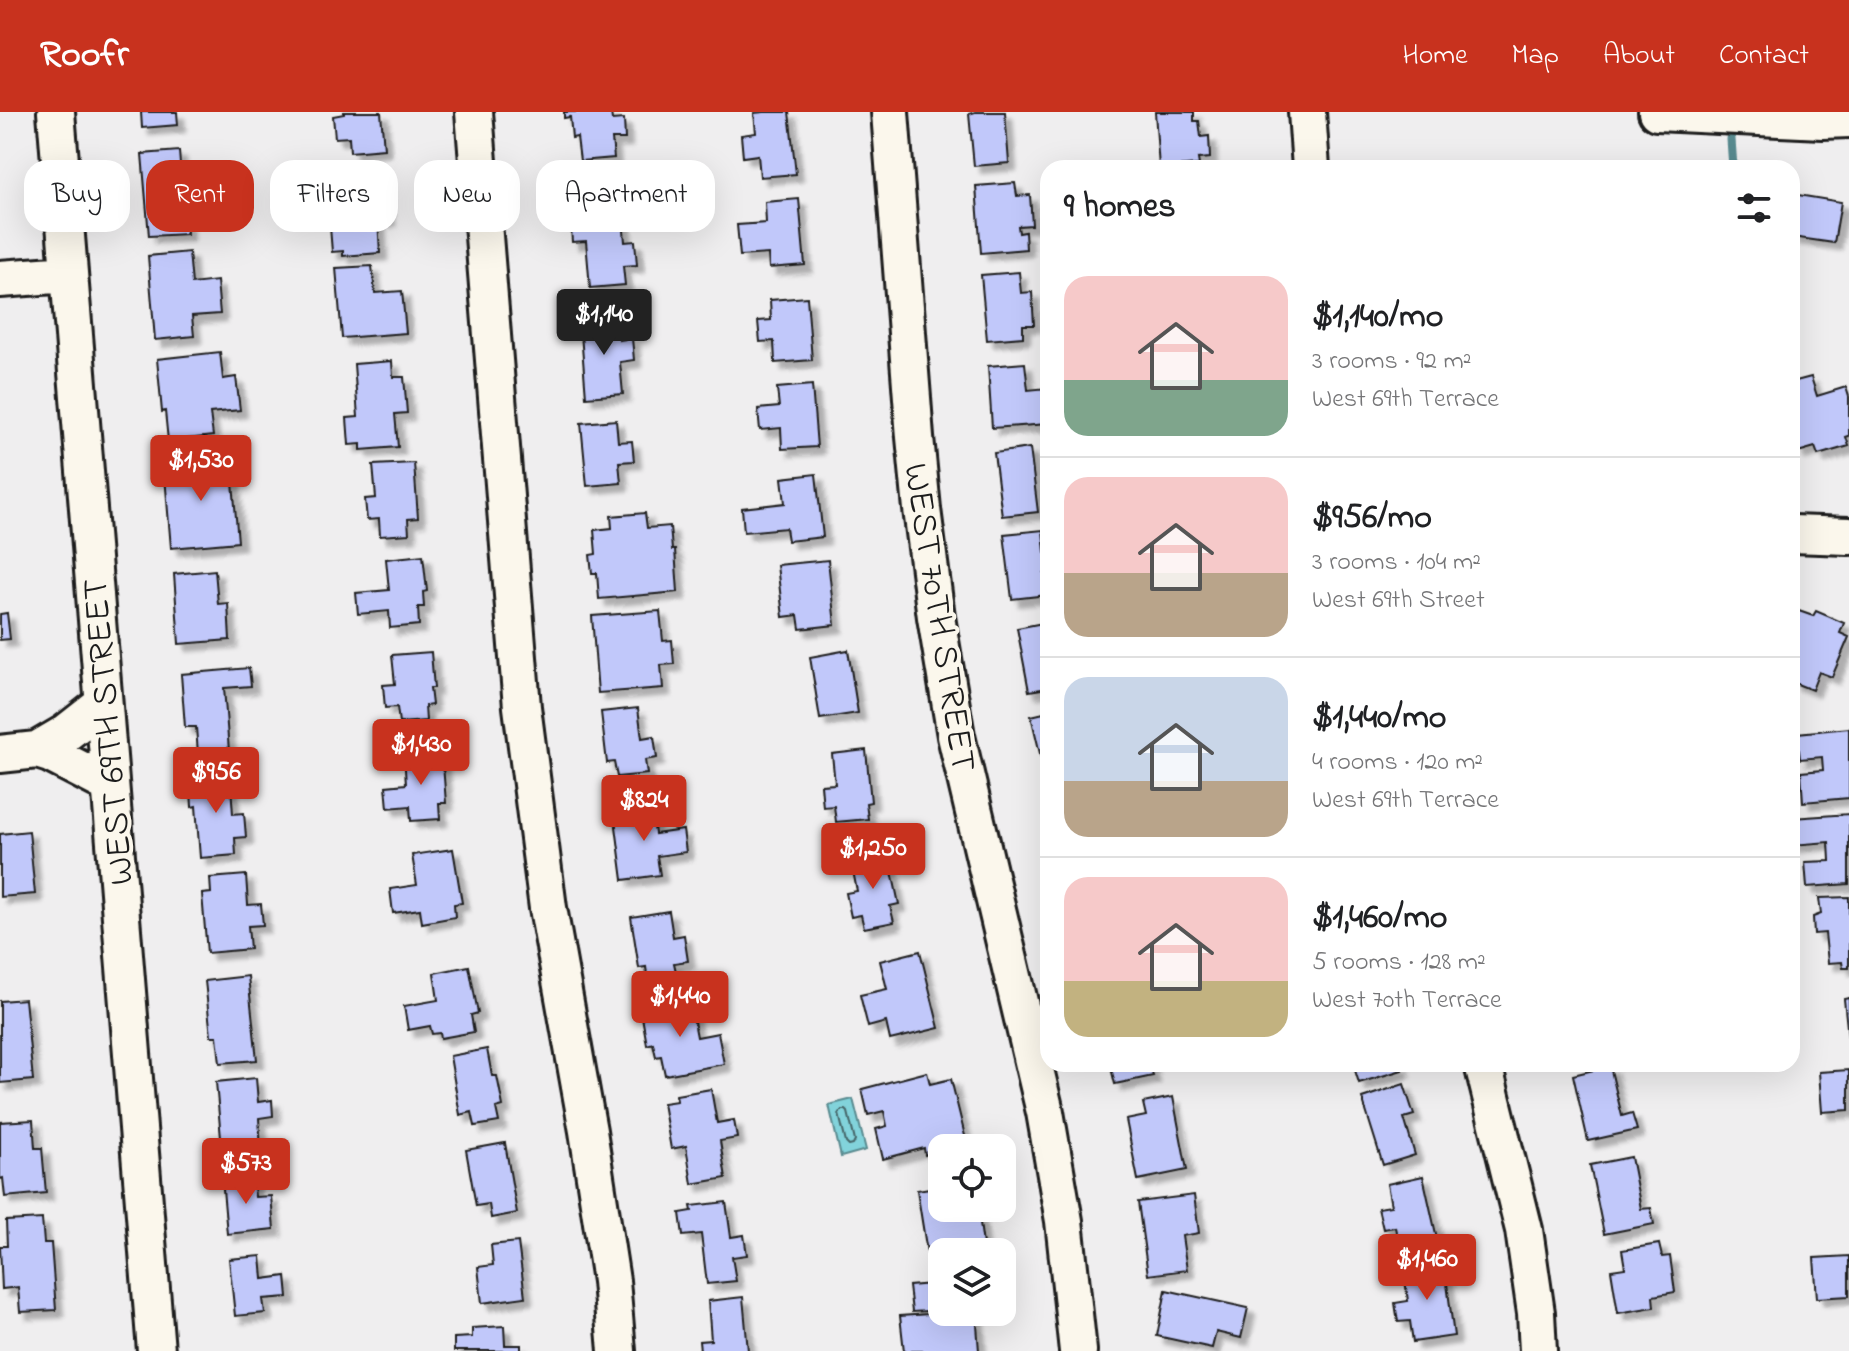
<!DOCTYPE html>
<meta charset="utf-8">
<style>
body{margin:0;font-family:"Indie Flower",sans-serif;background:#f2f2f2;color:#202124;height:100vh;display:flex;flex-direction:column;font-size:30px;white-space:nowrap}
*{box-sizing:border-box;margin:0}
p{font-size:26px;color:#757577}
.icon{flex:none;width:44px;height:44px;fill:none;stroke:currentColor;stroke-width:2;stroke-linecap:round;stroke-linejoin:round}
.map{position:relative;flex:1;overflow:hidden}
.side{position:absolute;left:1040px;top:48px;width:760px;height:912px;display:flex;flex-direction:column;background:#fff;border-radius:24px;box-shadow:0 8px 32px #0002}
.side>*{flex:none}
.guide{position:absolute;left:24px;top:48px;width:760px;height:72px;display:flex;gap:16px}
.fabs{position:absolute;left:928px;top:1022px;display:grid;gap:16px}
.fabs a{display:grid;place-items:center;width:88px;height:88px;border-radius:16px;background:#fff;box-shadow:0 8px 32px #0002;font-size:40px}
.price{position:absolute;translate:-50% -68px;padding:0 18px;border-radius:8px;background:#c8321e;color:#fff;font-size:26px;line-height:52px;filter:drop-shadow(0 2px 4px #0008)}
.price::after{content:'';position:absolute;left:50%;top:48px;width:24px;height:18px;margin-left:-12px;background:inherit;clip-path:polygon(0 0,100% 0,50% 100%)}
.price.selected{background:#222;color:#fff}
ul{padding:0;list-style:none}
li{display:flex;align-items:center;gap:24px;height:200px;padding:0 24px}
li+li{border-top:2px solid #e0e0e0}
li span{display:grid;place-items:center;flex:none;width:224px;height:160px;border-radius:24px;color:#555}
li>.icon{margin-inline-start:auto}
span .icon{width:96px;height:96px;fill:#fffc;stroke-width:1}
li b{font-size:34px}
h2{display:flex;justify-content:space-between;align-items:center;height:96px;padding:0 24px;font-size:34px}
.tag{padding:0 28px;border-radius:24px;background:#fff;box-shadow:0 8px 32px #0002;font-size:28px;line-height:72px}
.tag.selected{background:#c8321e;color:#fff}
header{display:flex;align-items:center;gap:48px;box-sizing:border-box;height:112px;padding:0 40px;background:#c8321e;color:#fff}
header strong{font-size:38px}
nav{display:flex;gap:44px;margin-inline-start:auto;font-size:28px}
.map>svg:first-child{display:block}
</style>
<header>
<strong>Roofr</strong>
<nav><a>Home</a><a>Map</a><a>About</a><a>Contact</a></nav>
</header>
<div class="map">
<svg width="1849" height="1239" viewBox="0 0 1849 1239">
<defs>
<filter id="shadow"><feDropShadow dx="7" dy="7" stdDeviation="2" flood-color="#0004"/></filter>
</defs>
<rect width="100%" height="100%" fill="#efeeef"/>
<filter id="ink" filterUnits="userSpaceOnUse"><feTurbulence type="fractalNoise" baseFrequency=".0125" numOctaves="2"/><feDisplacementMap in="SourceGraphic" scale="16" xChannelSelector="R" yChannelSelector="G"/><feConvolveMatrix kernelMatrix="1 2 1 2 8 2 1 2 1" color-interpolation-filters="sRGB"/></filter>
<g filter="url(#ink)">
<!-- water -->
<path fill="#82d3db" stroke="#598a8f" stroke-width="2" d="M853,987L866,1038L841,1045L829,993Z"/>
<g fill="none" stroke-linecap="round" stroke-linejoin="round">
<!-- shore -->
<path stroke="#456568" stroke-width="2" d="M842,998H846L848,1000L855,1029L853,1033L849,1034L846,1031L839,1002Z"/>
<!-- stream -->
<path stroke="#598a8f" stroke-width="9" d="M1731,27L1733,56"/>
</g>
<!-- building -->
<path fill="#c1c8fa" stroke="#1c1c1c" stroke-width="2" filter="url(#shadow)" d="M141,0H177L178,13L142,16Z
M344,0H381L384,37L350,40L349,25L335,26L333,4L344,2Z
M564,0H611L612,8L624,7L625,27H612L614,46L580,49L577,25L572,26L570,5L564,6Z
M764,0H789L796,62L760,65L758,43L743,45L741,23L756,21L754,1Z
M975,0H1005L1009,51L974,54L969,2Z
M1155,0H1194V9H1199L1201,25L1209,24L1210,46L1198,47L1199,53L1159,56Z
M179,39L182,80H195V85H202L204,97L196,98L197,104L186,105L187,122L149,124L142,42Z
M385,67L388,107L378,108L380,141L343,144V139L332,140L330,115L341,114L337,72Z
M1015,71L1017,84L1030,83L1032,113L1018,114L1019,121L1025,120L1026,137L981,141L976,74Z
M1792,82L1841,90L1834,131L1792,125Z
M621,83L625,130L635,129L637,153L623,154L625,173L590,176L586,129L572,130L569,88Z
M799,87L805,153L769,156L768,142L740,144L737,113L766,111L765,90Z
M189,140L192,172L217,169L220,202L192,204L194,224L155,228L148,144Z
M372,154L375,181L402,179L406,221L342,226L336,156Z
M1019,160L1021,181L1032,180L1034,213H1023V225L987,228L981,163Z
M807,185L812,248L775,251L774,229L760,230L758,209L771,208L770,188Z
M617,206L619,228L632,226L634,248L620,250L623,282L586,285L580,209Z
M220,240L223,267L236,265L240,298L210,301L213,324L168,329L165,299L162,300L157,247Z
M392,249L393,265H404L407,301L395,302L398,335L361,338V332L349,333L347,306L358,305L354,252Z
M1025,251L1028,278L1047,276L1048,312L992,316L988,254Z
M1811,265L1817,284L1846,275L1849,285V324L1846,325L1849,334L1818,343L1815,335L1798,340L1792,319V270Z
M812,273L817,335L782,337L781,316L760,318L758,297L779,295L777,276Z
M616,308L618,330L632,329L634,349L619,350L621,371L587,374L581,311Z
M1030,336L1038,400L1002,404L994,341Z
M231,346L238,430L171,436L164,352Z
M414,351L418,406L408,407L409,422L380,424L379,407L367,408L365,387L376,386L373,353Z
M816,362L823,425L788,429L786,416L744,420L742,396L785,391L782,366Z
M645,401L647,416L670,414L672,438H675L678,480L599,487L597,461H592L590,443L596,442L594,418L612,416L611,404Z
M1043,418L1045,440L1048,439V461L1044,462L1047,483L1012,487L1004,422Z
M423,443L427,479L423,480L424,495H418L419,513L390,516L389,499L358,502L356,481L389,478L386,447Z
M828,448L835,513L800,517L798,503L783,505L777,453Z
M215,458L218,492L228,491L230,528L179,532L174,462Z
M1796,498L1813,504L1816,499L1844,511L1840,521L1849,525L1832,565L1819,560L1812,578L1792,570V561L1796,553L1792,551V508Z
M660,499L663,529L672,528L674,552L661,553L663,576L598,581L592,504Z
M7,501L10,527L0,528V502Z
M1048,510V576L1029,579L1017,516Z
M848,538L858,601L820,607L810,545Z
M431,540L434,576H430L432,593L425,594L426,609L399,611L397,595L385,596L383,573L395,572L392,543Z
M249,556L251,574L224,576L229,639L198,642L196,615H185L181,562Z
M638,596L642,626L654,624L657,646L645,648L647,662L617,665L614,650L607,651L601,600Z
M1048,600V675L1031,604Z
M1849,616V686L1803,690L1801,660L1823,658L1822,645L1800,647L1797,621Z
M866,638L871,690L866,691L868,707L836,710L834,694L823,695L821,673L835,672L832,642Z
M442,640L446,691H439L440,707L411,709L410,694L388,696L386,674L406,672L404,643Z
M230,660L233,702L244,701L246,725L235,726L236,743L200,746L196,694L192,695L190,662Z
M651,694L655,722L683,718L686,740L657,744L660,763L623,768L614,699Z
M1849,702V772L1807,775L1805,750L1830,749L1829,730L1792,733V706Z
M29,719L35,782L0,785V722Z
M453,737L462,791L454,792L455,805L422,811L420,797L393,801L390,777L417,773L412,743Z
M888,741L899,792L890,794L894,810L864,816L861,803L851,805L846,781L857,779L851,749Z
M246,763L248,793L261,792L263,813L248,814L250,837L207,841L202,782L211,781L210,766Z
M1849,785V856H1843L1842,850L1828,851L1825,821L1814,822L1813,805L1821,802L1819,786Z
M669,799L673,825L684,823L688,849L674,851L677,864L648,869L646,855L639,856L631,805Z
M920,839L939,916L890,928L886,910L868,915L860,883L887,877L880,849Z
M469,854L478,901L471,903L474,920L441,926L440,921L432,922L430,914L408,918L404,894L438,888L434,861Z
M248,864L257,948L220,951L217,924H211L205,869Z
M1849,886V935L1844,887Z
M25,887L33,968L0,971V889Z
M690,889L697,925L718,921L724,952L665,963L661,944L656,945L653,931L647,933L641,899Z
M487,937L492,964H497L503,994L496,996L499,1010L475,1014L472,1000L460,1003L450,944Z
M1110,952H1150L1153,964L1115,972Z
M1353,952H1400L1402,958L1359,971Z
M1610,954L1622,1004L1632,1001L1637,1018L1588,1029L1573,963Z
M1849,958V998L1822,1000L1819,960Z
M927,960L930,972L951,967L967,1032L952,1036H942V1039L925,1043L924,1036L883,1047L876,1017L887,1014L884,999L868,1003L862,977Z
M256,966L258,990L272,988L273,1004L259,1006L261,1038L227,1041L226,1026H221L216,970Z
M1404,972L1414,1003L1404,1006L1415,1043L1383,1053L1362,986Z
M711,977L717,1011L734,1008L737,1026L720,1029L726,1066L692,1072L686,1034L671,1037L663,991L677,989L676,983Z
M1173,985L1187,1058L1138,1068L1126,1008L1146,1004L1143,991Z
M33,1008L35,1036H42L46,1081L5,1085L3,1066L0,1067V1010Z
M505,1031L517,1101L491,1106L489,1092L476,1094L466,1038Z
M1631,1045L1641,1097L1651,1096L1654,1112L1604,1122L1590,1053Z
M253,1063L255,1085L271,1084L274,1117L227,1122L222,1066Z
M1423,1064L1438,1131L1400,1140L1395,1115L1383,1117L1378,1096L1391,1094L1387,1072Z
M942,1074V1096H978L984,1140H942V1151L929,1153L917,1078Z
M1194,1083L1199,1121L1182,1124L1187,1158L1148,1163L1138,1090Z
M726,1090L731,1125L744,1123L747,1143L732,1145L736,1169L707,1172L701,1122L683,1124L680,1101L692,1099L691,1094Z
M42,1107L44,1131H51L56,1198L20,1200L18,1175L2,1177L0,1134H7L6,1109Z
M518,1130L525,1185L482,1191L478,1155L493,1153L491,1133Z
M1659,1132L1662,1145L1670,1144L1675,1180L1653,1184L1654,1195L1618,1201L1611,1158L1625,1156L1622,1138Z
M261,1144L263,1167L286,1164L288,1185L263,1187L265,1201L235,1204L229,1147Z
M1849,1144V1184L1817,1186L1814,1146Z
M1444,1149L1454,1224L1413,1230L1410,1209L1398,1210L1395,1191L1408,1189L1403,1154Z
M942,1171V1200H976L979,1239H904L900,1204L928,1202L927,1199L912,1200L909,1174Z
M1166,1178L1248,1196L1241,1226L1216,1220L1212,1236L1157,1224Z
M743,1185L748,1239H700L699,1229L711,1228L708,1189Z
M504,1214L505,1233H521V1239H454V1226L472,1225V1216Z"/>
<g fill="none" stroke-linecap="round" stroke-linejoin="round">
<!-- minor casing -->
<g stroke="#1c1c1c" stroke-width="42">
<path id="minor" d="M56,0L156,1239
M474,0L522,595L548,796L588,1019L611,1169L617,1239
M890,0L915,325L922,397L936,505L956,624L1045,1000L1064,1109L1078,1239
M1307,0L1311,56
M1657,0L1823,8L1849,7
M0,167L69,162
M1792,422L1849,424
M37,638L66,621L103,592
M0,642L37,638L50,642L110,673
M1483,952L1524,1118L1536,1201L1538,1239"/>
</g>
<!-- minor -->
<use href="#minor" stroke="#fbf7ec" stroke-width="36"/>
</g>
</g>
<g text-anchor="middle" stroke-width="8" stroke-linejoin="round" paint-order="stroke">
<!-- street labels -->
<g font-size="36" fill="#1c1c1c" stroke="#fbf7ec">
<text transform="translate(942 505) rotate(81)" y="13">WEST 70TH STREET</text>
<text transform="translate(106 620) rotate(-95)" y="13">WEST 69TH STREET</text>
</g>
</g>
</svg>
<div class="fabs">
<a><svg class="icon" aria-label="locate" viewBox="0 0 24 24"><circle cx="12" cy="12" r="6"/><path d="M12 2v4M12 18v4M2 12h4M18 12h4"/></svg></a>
<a><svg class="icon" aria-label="layers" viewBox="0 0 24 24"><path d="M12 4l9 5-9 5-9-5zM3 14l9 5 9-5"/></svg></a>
</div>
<b class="price selected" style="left:604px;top:245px">$1,140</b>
<b class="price" style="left:201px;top:391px">$1,530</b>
<b class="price" style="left:421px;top:675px">$1,430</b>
<b class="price" style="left:216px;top:703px">$956</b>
<b class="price" style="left:644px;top:731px">$824</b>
<b class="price" style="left:873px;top:779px">$1,250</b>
<b class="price" style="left:680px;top:927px">$1,440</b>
<b class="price" style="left:246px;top:1094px">$573</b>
<b class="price" style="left:1427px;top:1190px">$1,460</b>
<div class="guide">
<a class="tag">Buy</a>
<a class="tag selected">Rent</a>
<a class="tag">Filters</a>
<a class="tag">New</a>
<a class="tag">Apartment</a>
</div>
<section class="side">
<h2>9 homes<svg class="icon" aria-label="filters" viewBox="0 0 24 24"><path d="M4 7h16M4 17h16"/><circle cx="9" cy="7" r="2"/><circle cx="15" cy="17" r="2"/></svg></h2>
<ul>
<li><span style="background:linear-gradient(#f6c9c9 65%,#7fa58c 0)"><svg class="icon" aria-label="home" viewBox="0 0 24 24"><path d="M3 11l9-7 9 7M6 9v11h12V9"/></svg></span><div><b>$1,140/mo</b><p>3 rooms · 92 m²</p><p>West 69th Terrace</p></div></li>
<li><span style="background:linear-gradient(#f6c9c9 60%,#b9a48a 0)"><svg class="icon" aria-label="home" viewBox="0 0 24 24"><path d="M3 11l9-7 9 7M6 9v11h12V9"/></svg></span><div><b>$956/mo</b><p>3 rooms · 104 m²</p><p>West 69th Street</p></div></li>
<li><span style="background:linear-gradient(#c9d6e8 65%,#b9a48a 0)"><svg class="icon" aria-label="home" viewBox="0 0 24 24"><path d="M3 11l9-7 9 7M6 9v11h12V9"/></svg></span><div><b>$1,440/mo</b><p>4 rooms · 120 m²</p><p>West 69th Terrace</p></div></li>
<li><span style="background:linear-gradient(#f6c9c9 65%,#c2b280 0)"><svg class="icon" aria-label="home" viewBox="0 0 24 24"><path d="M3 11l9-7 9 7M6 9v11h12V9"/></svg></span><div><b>$1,460/mo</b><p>5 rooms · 128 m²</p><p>West 70th Terrace</p></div></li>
</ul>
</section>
</div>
